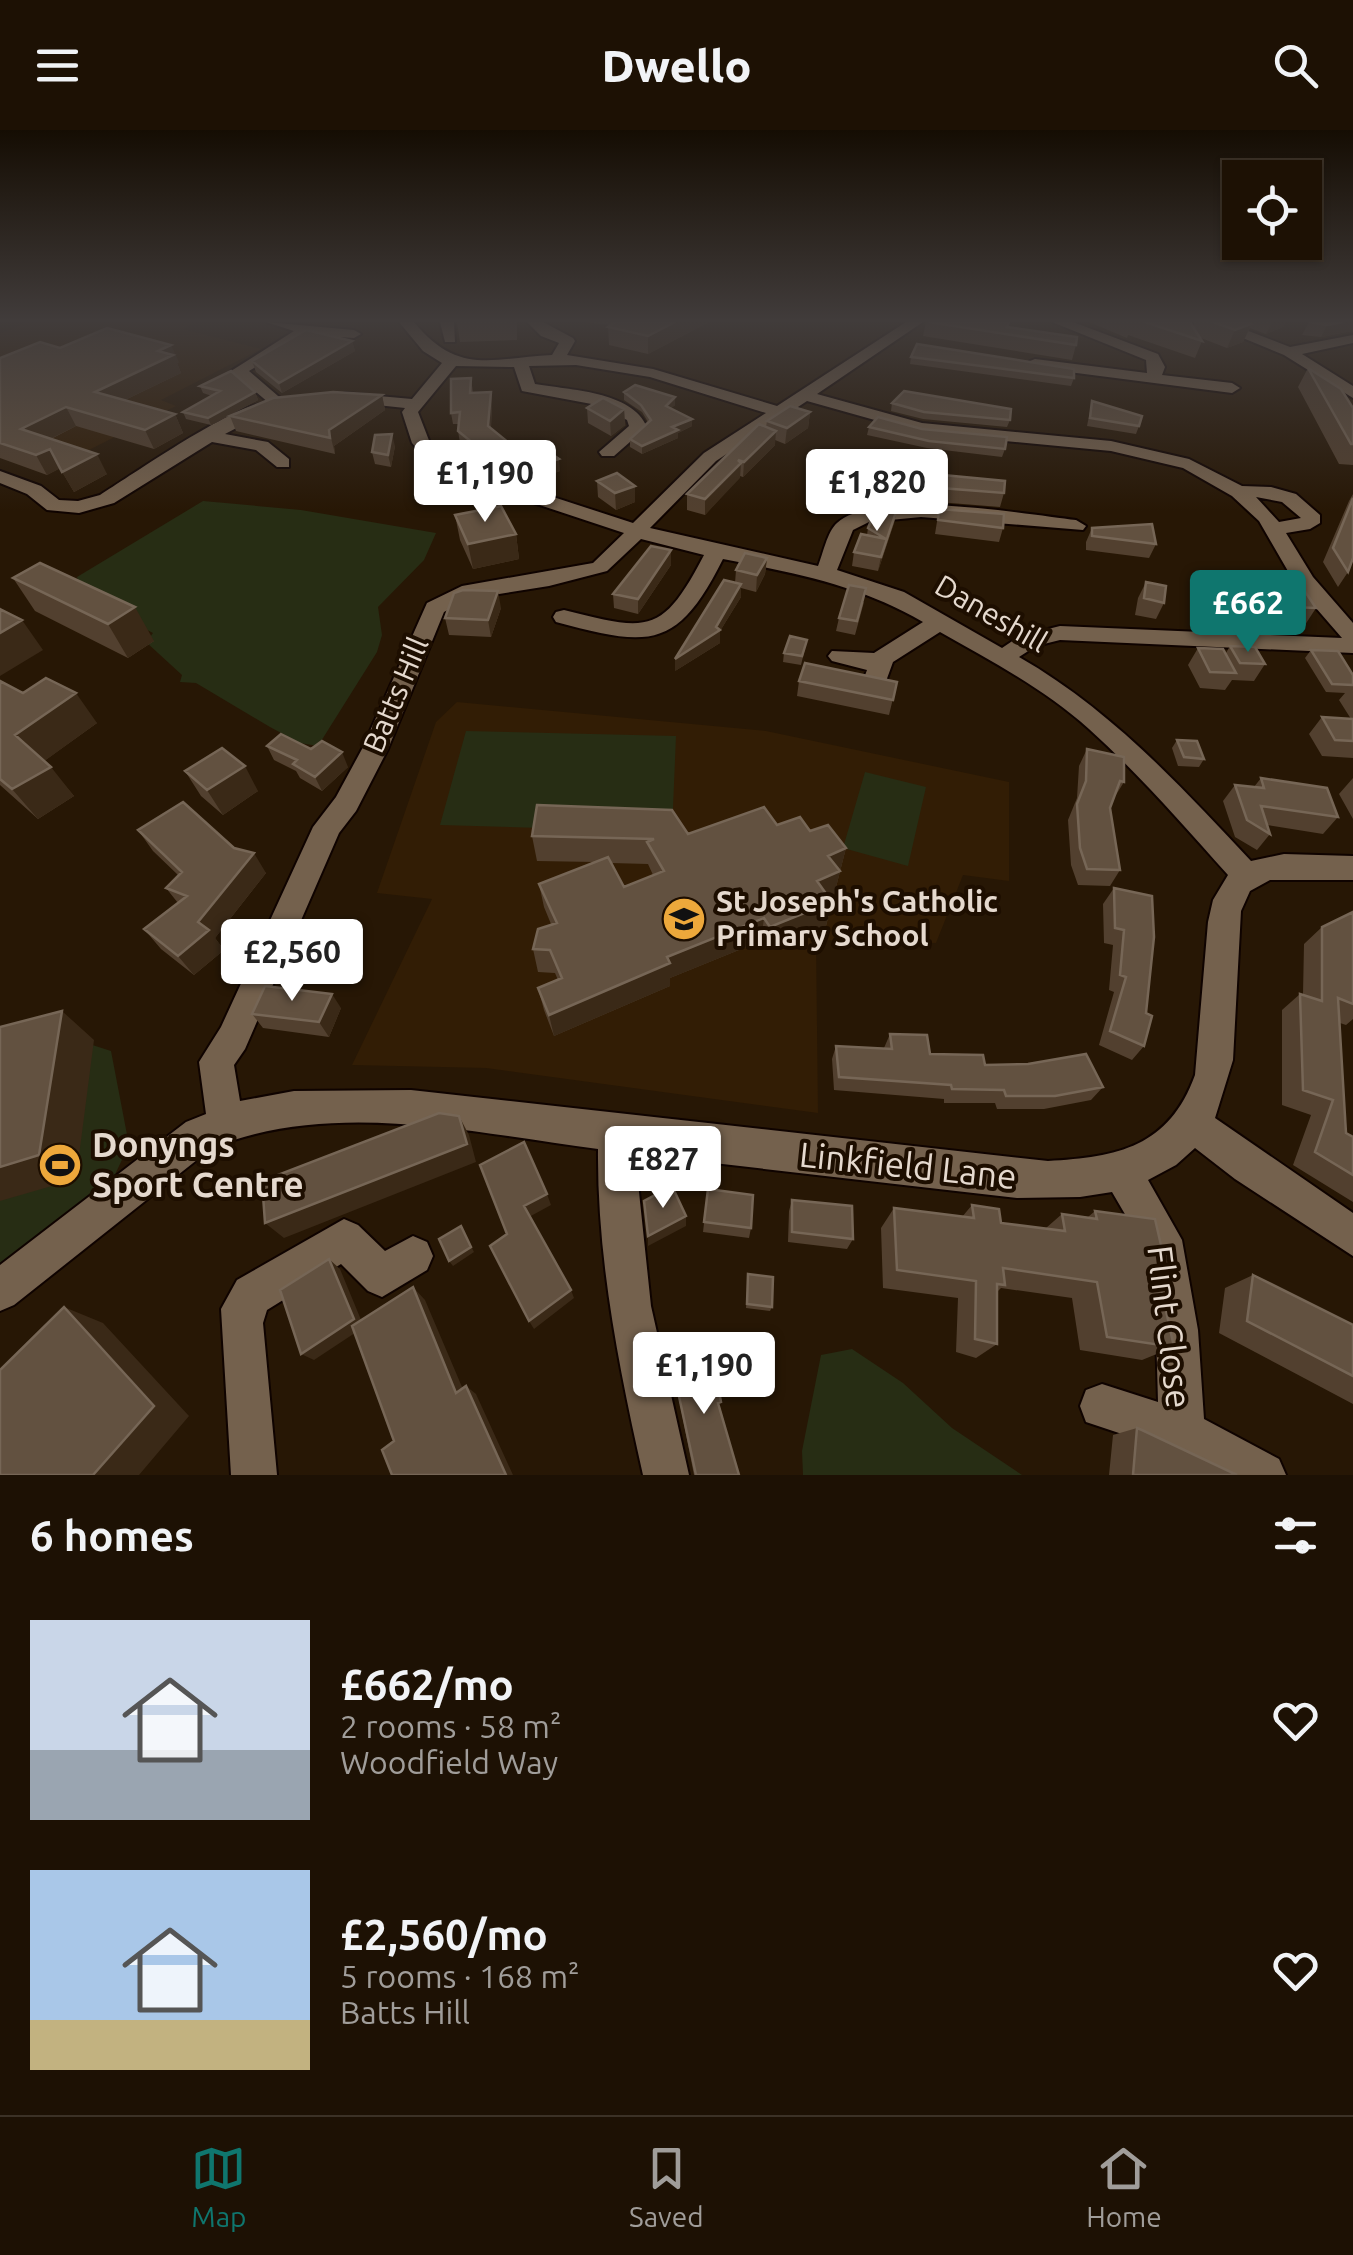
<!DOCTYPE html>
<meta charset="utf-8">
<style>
body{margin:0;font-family:Ubuntu,sans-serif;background:#251a0e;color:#f1f3f6;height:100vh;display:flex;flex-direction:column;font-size:38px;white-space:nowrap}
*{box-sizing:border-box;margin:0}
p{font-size:32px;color:#a09d9a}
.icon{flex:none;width:55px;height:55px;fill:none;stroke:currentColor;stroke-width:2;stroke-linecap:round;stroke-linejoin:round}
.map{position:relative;height:1345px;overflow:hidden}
.panel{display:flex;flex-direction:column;background:#1d1104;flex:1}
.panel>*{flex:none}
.tools{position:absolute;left:1222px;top:30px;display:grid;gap:20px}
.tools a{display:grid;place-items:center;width:100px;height:100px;border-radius:0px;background:#1d1104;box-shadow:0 2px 8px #0004,0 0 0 2px #3b3126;font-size:50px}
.price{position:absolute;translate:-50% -85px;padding:0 22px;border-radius:10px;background:#fff;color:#222;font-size:32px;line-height:65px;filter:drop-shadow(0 2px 5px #0008)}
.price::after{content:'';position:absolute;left:50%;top:60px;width:30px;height:22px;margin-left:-15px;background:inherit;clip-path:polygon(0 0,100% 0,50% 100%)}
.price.current{background:#0f766e;color:#fff}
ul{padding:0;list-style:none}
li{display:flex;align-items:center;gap:30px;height:250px;padding:0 30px}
li span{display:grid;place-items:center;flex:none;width:280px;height:200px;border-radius:0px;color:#555}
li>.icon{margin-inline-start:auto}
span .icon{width:120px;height:120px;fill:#fffc;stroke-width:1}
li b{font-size:42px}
h2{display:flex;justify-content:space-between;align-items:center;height:120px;padding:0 30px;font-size:42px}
header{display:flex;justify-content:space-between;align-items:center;height:130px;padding:0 30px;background:#1d1104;font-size:45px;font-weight:800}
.menu{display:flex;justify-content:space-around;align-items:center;height:140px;border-top:2px solid #3b3126;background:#1d1104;font-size:28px;color:#a09d9a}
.menu a{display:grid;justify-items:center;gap:5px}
.menu .current{color:#0f766e}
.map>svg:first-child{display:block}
</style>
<header><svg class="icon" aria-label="menu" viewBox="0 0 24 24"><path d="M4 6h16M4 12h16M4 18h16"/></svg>Dwello<svg class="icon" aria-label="search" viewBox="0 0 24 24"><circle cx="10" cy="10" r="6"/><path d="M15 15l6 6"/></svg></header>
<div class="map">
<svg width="1353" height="1345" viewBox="0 0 1353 1345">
<rect width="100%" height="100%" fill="#271705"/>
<!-- built -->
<path fill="#321d05" d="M27,192H196L183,199L261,219L161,270L176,276L85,322L0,296V204Z
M457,572L766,601L1009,652V751L963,745L936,813L816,810L818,983L486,938L352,935L432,769L377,763L436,592Z"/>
<!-- green -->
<path fill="#272d14" d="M203,371L301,380L436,403L424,430L378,477L382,505L377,522L318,616L300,613L270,597L196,553L180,552L182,545L146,512L153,503L81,466L77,447Z
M466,601L676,606L672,702L440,695Z
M865,642L926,657L908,736L843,718Z
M83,912L111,921L129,1015L110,1055L0,1138V917Z
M852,1219L903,1253L952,1298L1022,1345H803L802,1321L821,1225Z"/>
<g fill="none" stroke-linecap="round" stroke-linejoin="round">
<!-- minor casing -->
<g stroke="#0f0300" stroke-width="4">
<path id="minor" d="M266,192L354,200L361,204L354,208L310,205L249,241L285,272L277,277L269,274V281L225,304L268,312L289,329V337H277L256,320L212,312L114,373L79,383L47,380L27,364L0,353V341L41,356L59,370L78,371L100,365C131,346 239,270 269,273L231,241L294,201Z
M399,192H414C458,246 492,228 552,225L559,213L541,206L527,192H543L573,208L575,211L567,225L653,239L777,276L906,192H923L817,264L922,293L1111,311L1189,329L1242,356L1271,357L1296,364L1320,385V393L1310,399L1286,403L1313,447L1353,493V523L1060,510L1036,516L1019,527C1110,579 1181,656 1251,731L1284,724L1353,726V750H1270L1250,761L1241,781L1233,930L1215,988L1353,1083V1126L1235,1049L1195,1018L1176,1035L1148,1050L1182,1110L1198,1200L1204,1289L1279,1329L1286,1345H1216L1173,1321L1086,1292L1080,1276L1086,1260L1102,1254L1158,1272L1156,1200L1143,1115L1112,1062L1080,1067L1017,1068L635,1024L651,1176L689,1345H643C619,1238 597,1129 598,1019C473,1003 333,969 212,1018L14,1175L0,1181V1135L186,992L206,984L199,932L221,897L313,697L336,667L362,619L427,473L462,456L593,433L624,403L437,341L412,313L402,282L405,278L339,271L337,268L345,263L412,269L442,233L423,221ZM576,235L650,247L766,283L704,323L633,393L449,333L430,313L418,282L456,236L514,237L522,261L597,275L627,290L629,296L599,322L602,326H614L647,297C632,261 569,260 535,254L529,236ZM807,271L921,303L1111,321L1183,338L1232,366L1259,391L1296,455L1342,508L1060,496L1020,506L1002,518L904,462L837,440L853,400L869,392L921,387L1083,400L1086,396L1076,390C1026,384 875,358 837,393C827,402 823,424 818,436L650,398L716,331ZM1256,367L1282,372L1301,388L1279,392ZM641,409L704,425C662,506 648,501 564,480L556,482L553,487L556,492C649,517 677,521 723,429C794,443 860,455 923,492L874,523L832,521L828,526L832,531L867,540L864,548L867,554H885L893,532L940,502C991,531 1045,559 1089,599C1139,644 1183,695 1228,745L1213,770L1208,792L1195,945C1169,1017 1118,1027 1048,1031L411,960L294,961L240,971L234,935L245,919L339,703L356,681L388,619L444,482L468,469L549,456L607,441Z
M440,192H454L455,212H445Z
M1052,192H1073L1158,224L1165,237L1162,245L1232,253L1240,258L1232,263L1030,237V231L1035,229L1147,243L1146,230Z
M1204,192H1225L1290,217L1353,205V213L1302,224L1353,256V268L1284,225Z
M344,1089L358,1095L385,1121L413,1106L427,1112L433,1126L427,1140L382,1167L368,1161L341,1134L267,1180L263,1193L277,1345H231L221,1179L237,1150Z"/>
</g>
<!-- minor -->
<use href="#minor" fill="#74614d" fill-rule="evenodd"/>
</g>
<!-- wall -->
<path fill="#52402f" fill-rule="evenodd" d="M457,192H517V210L460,212Z
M583,192H709L648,224L609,215L608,197L611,195Z
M926,192L1008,197L1076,215L1072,230L923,206Z
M1089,192H1190L1194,198V192H1286L1283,197L1266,204L1250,198L1243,212L1227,218L1201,208L1202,211L1195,228L1128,205L1127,208Z
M1309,192H1353V203L1352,201L1321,207L1302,205Z
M352,211L355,221L282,263L256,242L252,231Z
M60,218L179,232L177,233L181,243L125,270L175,284L183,303L154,319L76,296L51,309L107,344L74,362L60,338L47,345L0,328V228Z
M911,227L1074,248L1071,256L910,234Z
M1308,238L1353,278V335L1339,334L1298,257Z
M471,248L473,263L491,262L492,273L491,298L519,321L560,341L531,351L518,340L507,343L493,332L487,334L460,313L458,301L459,294H453L451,283Z
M200,256L255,262L258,270L211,295L186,289L183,282L212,266L203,263Z
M624,262L675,275L671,278L692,296L678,303V308L642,324L630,317V309L648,292L642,282L624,270Z
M382,265L385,280L334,316L335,324L236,301L230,286Z
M1092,271L1139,296L1136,304L1087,296Z
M892,273L1010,290L1007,297L923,289L891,281Z
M587,278L624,279L625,295L611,306L588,293Z
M810,282L808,298L785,314L775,310V315L743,347L740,346L705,385L687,380V364L766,297L767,291Z
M869,297L922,299L1005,319L1002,327L927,318L867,305Z
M395,316L391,337L375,334L372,322Z
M943,345L1004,363L1000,377L938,372Z
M597,351L635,356V372L616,380L598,367Z
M906,359L901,372L881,374L883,361Z
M1353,364V428L1348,442L1338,457L1323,432L1349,371Z
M897,379L894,393L878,441L852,436L854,422L867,405L868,398Z
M939,379L1003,398L999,412L935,404Z
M455,385L516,404L519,429L473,439L460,410Z
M1092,398L1156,414L1149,428L1086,420V412Z
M671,420V435L638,484L614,478L613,464Z
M767,428L765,444L756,462L741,458V467L720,501V513L675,541L735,453L736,440Z
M13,448L154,511L128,528L35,481Z
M1146,452L1164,473L1156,489L1135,485L1138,468Z
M1275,459L1316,478L1305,495L1276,494L1265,476Z
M864,472L855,505L836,501L839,488Z
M501,478L491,507L449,505L445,488Z
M807,510L801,535L783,532L784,523Z
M1230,516L1265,534L1254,551L1232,550L1225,560L1200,558L1188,535L1198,518L1226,523Z
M1311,520L1353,545V628L1322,626L1309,604L1322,587L1351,589L1339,570L1345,563L1326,562L1305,528Z
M0,551L23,563L97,593L44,631L74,666L38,689L0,655Z
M799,551L897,552L889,585L797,566Z
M1177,610L1204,629L1199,637L1178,636L1172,618Z
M267,616L348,637L322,661L300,648L296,641L274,630Z
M1087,619L1124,652L1114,668L1110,678L1120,740L1110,756L1078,755L1071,735L1068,690L1077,668L1079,636Z
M185,641L258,661L223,685L201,666Z
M1261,648L1338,687L1323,704L1267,695L1270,704L1257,720L1235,707L1223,671L1235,655L1254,657Z
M1353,648V689L1339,664Z
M777,695L810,701L846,718L834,765L829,768L832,772L826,796L767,820L761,811L670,848V856L554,906L544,880L538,858L558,850L555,843L538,842L533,819L551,794L544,777L539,754L595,732L537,731L532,706L688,704ZM611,733L648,734L653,745L624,757Z
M138,700L234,718L266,743L215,808L224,820L194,845L161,819L144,799L178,773L166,758L178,745L153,721Z
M1114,758L1146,883L1144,916L1132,930L1099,915L1114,862L1109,860L1113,815L1104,813L1103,774Z
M1353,782V889L1346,895L1340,893L1346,1003L1353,1007V1072L1293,1035L1311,985L1282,975V880L1300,864H1303L1304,814L1322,797Z
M341,878L329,907L263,898L252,884Z
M890,904L930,924L1103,957L1091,970L1044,979H997L995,973H944V969L834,960L832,929L836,916L884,918Z
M708,1059L751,1098L749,1108L703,1102Z
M792,1070L853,1109L847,1119L788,1112L789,1081Z
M972,1075L1001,1093L1046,1098L1062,1084L1088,1087L1095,1081L1166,1137L1157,1142L1174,1217L1142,1230L1080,1220L1072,1168L1001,1158L997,1162V1214L976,1228L956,1222L958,1168L883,1158L881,1098L894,1078L962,1087Z
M748,1144L772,1177L770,1181L746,1178Z
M1253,1145L1353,1195V1274L1219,1203L1225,1158Z
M672,1234L720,1277L739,1345H694Z
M1137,1298L1237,1345H1109L1113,1305Z"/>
<!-- shaded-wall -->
<path fill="#3a2917" d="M675,192H709L648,224V206Z
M1272,192H1286L1283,197L1266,204Z
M1343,192H1353L1352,201L1321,207L1327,195Z
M1251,194L1243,212L1227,218L1235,200Z
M352,211L355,221L282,263L279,253Z
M171,215L179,232L177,233L181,243L104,280L95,262L158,221Z
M255,262L258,270L211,295L208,288Z
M491,262L492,273L490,308L488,296Z
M382,265L385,280L334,316L335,324L329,300Z
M675,267V275L666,283V276Z
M66,277L76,296L32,318L21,299Z
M624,279L625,295L611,306L610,291Z
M810,282L808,298L785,314L787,298Z
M175,284L183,303L154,319L145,300Z
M692,289V296L678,303V308L642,324V316L672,297Z
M776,301L775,315L743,347L744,332Z
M392,304L395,316L391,337L388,325Z
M50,319L61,338L47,345L36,325Z
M491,321L493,332L487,334L485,323Z
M97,324L107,344L74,362L62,342Z
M516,328L518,340L507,343L505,332Z
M559,329L560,341L531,351L530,339Z
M741,333L740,348L705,385V369Z
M635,356V372L616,380L615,363Z
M897,379L894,393L878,441L881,427Z
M516,404L519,429L473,439L468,414Z
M671,420V435L638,484V469Z
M767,428L765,444L756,462L757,445Z
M741,454V467L720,501V513L675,541V529L716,497Z
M498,461L501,478L491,507L488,490Z
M135,477L154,511L128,528L108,494Z
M22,490L43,520L0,546V503Z
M76,563L97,593L39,635L15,605Z
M342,622L348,637L322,661L315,647Z
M245,636L258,661L223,685L207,660Z
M51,637L74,666L38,689L12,659Z
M846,718L834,765L812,775L817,751L828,726Z
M254,723L266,743L215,808L224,820L194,845L178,826L198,792Z
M832,772L826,796L767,820L770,797Z
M764,788L761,811L670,848V856L554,906L549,885L667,827Z
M332,864L341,878L329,907L319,892Z
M62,881L94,910L76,1049L0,1071V1037Z
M459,986L469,1005L476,1032L284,1108L265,1093Z
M547,1064L551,1075L529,1087L524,1076Z
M686,1086V1096L648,1116V1106Z
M461,1096L474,1122L453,1136L449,1131Z
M329,1129L340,1139L364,1197L314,1230L301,1224Z
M413,1157L425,1170L468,1271L456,1263Z
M571,1160L574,1168L534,1199L529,1191Z
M64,1177L103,1193L189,1286L139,1345H93Z
M466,1256L476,1264L513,1345H506Z"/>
<!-- building -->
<path fill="#625140" stroke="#766656" stroke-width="2.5" d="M615,192H675L648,206L608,197Z
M929,192H1009L1007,197L1077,207L1076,215Z
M1145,192H1190L1202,211Z
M1213,192H1247L1251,194L1235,200Z
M1309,192H1343L1327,195Z
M107,198L171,215L158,221L173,225L95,262L175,284L145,300L66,277L21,299L97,324L62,342L50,319L36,325L0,313V228L40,212L60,218Z
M306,200L352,211L279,253L252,231Z
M917,214L1074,239V248L911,227Z
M1308,238L1341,259L1353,278V314H1351Z
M231,241L255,262L208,288L183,282L220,261L200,256Z
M471,248L470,263L491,262L488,296L519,321L534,312L559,329L530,339L516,328L505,332L491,321L485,323L458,301L460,282L451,283V249Z
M635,255L675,267L666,276L692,289L672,297L678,300L642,316L630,309L651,290L641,275L624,262Z
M904,261L1011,279L1010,290L924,282L892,273Z
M333,262L382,265L329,300L330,308L230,286L273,268Z
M603,268L624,279L610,291L587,278Z
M1092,271L1142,286L1139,296L1090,288Z
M790,276L810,282L787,298L767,291Z
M878,287L922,299L1007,307L1005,319L929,311L869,297Z
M759,294L776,301L744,332L738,330L741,333L705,369L687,364Z
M392,304L388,325L372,322L375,305Z
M617,343L635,356L615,363L597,351Z
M943,345L1005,351L1004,363L941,358Z
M889,346L909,347L904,359L883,361Z
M1353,368V428L1348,442L1333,418Z
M501,376L516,404L468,414L455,385Z
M897,379L881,427L854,422L861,404L886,409L868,398L875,381Z
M939,379L1004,384L1003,398L938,390Z
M1152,394L1156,414L1092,406V398Z
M651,416L671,420L638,469L613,464Z
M745,423L767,428L757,445L736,440Z
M40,433L135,477L108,494L13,448Z
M724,450L741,454L716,497L720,500L675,529Z
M1146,452L1166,456L1164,473L1144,468Z
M849,455L866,458L857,491L839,488Z
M1275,459L1304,460L1316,478L1287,477Z
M463,460L498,461L488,490L445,488L454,463Z
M0,479L22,490L0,503Z
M790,506L807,510L802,526L784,523Z
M1230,516L1255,517L1265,534L1240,533Z
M1198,518L1223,519L1236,543L1210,542Z
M1311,520L1338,521L1353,545V555L1332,554Z
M805,533L897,552L893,570L799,551Z
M46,548L76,563L15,605L51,637L12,659L0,649V551L23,563Z
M1322,587L1353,589V611L1335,610Z
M281,604L311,619L322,611L342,622L315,647L293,634L297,630L267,616Z
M1177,610L1197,611L1204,629L1184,627Z
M222,618L245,636L207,660L185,641Z
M1087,619L1124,627V652L1120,651L1110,678L1120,740L1087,739L1080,718L1077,674L1086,651Z
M1261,648L1327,658L1338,687L1261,676L1270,704L1247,690L1235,655L1264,658Z
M183,672L234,718L254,723L198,792L209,800L178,826L144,799L187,766L166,758L182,742L138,700Z
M537,675L672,680L688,704L764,677L777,695L800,687L810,701L828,695L846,718L828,726L840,741L817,751L832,772L770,797L764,788L667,827L670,833L549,885L538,858L562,848L550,820L533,819L538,799L557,793L539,754L608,727L624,757L664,741L647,712L654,709L532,706Z
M1114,758L1152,766L1154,807L1146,883L1152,886L1144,916L1110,901L1126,847L1120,845L1124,800L1115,798Z
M1353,782V874L1338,868L1346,1003L1353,1007V1045L1315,1022L1333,970L1303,960L1300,864L1322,871V797Z
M265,856L332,864L319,892L252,884Z
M62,881L39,1025L0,1037V897Z
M890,904L927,905L930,924L983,925L985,935L1028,934L1086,924L1103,957L1055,966H1006L1004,960L952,959L951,955L839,947L836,916L892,919Z
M439,983L459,986L467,1014L265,1093L262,1051Z
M524,1012L547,1064L524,1076L571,1160L529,1191L490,1116L507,1104L480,1035Z
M672,1056L686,1086L648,1106L644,1071Z
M708,1059L753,1065L751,1098L704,1092Z
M792,1070L852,1076L853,1109L792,1102Z
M972,1075L999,1079L1001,1093L1065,1101L1062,1084L1097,1089L1095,1081L1155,1089L1166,1137L1156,1135L1174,1217L1107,1207L1097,1152L1003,1138L1005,1155L997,1154V1214L975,1209L976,1151L897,1140L894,1078L974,1088Z
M461,1096L471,1117L449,1131L439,1109Z
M329,1129L354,1189L301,1224L280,1160Z
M748,1144L773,1147L772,1177L747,1174Z
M1253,1145L1353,1195V1246L1247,1191Z
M413,1157L456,1263L466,1256L506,1345H392L382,1320L394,1311L352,1196Z
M64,1177L154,1276L93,1345H0V1240Z
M712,1224L721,1272L718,1273L739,1345H696L672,1234Z
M1137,1298L1142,1300L1237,1345H1133Z"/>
<!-- sky -->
<linearGradient id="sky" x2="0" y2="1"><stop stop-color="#150d03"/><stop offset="0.5" stop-color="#413c3b"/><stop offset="1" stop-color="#413c3b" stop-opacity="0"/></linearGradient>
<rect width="1353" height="381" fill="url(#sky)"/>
<!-- icons -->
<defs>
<g id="school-disc" transform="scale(2.25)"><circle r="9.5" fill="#eda83b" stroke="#1d0e00"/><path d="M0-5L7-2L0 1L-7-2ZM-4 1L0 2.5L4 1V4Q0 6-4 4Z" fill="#111"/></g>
<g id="stadium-disc" transform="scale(2.25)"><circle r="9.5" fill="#eda83b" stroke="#1d0e00"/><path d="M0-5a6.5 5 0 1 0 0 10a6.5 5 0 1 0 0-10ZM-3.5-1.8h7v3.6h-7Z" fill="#111"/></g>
</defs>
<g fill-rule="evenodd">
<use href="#school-disc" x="684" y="789"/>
<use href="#stadium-disc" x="60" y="1035"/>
</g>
<g text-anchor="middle" stroke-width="8" stroke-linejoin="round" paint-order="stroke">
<!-- street labels -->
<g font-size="30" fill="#e5d9ce" stroke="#1d0e00">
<text transform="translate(991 484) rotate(30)" y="10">Daneshill</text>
<text transform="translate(396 565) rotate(-67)" y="10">Batts Hill</text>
</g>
<!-- poi labels -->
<g font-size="30" font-weight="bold" fill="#e5d9ce" stroke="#1d0e00" text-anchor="start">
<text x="716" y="782">St Joseph's Catholic<tspan x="716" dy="34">Primary School</tspan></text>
</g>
<!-- near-poi labels -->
<g font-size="35" font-weight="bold" fill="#e5d9ce" stroke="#1d0e00" text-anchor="start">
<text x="92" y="1027">Donyngs<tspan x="92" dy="40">Sport Centre</tspan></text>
</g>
<!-- near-street labels -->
<g font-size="35" fill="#e5d9ce" stroke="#1d0e00">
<text transform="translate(908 1036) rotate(6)" y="12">Linkfield Lane</text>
<text transform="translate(1169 1197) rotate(83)" y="12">Flint Close</text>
</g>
</g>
</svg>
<div class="tools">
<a><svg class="icon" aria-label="locate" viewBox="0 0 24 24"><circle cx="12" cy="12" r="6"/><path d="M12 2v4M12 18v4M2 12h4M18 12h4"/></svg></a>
</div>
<b class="price" style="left:485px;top:395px">£1,190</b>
<b class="price" style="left:877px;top:404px">£1,820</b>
<b class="price current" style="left:1248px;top:525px">£662</b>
<b class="price" style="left:292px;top:874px">£2,560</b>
<b class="price" style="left:663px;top:1081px">£827</b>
<b class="price" style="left:704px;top:1287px">£1,190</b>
</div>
<section class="panel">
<h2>6 homes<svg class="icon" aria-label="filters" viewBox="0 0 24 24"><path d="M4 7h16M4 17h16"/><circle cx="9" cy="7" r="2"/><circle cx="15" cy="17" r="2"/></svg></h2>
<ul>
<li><span style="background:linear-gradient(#c9d6e8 65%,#9aa5b1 0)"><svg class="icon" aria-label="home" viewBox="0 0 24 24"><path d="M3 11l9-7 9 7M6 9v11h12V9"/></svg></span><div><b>£662/mo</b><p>2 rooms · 58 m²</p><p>Woodfield Way</p></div><svg class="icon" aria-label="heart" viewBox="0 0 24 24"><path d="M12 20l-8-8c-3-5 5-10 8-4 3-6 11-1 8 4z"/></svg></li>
<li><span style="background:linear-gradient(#a9c7e8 75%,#c2b280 0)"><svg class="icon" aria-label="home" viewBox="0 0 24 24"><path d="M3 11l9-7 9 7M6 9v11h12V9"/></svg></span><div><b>£2,560/mo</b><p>5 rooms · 168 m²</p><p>Batts Hill</p></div><svg class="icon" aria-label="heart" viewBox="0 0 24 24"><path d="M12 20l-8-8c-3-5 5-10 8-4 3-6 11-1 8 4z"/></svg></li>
</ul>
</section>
<nav class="menu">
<a class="current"><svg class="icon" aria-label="map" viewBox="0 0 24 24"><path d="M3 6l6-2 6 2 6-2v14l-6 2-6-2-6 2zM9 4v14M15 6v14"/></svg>Map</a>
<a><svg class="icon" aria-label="saved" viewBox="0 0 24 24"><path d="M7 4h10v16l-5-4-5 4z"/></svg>Saved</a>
<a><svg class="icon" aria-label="home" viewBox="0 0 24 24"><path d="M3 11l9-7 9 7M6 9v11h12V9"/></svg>Home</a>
</nav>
